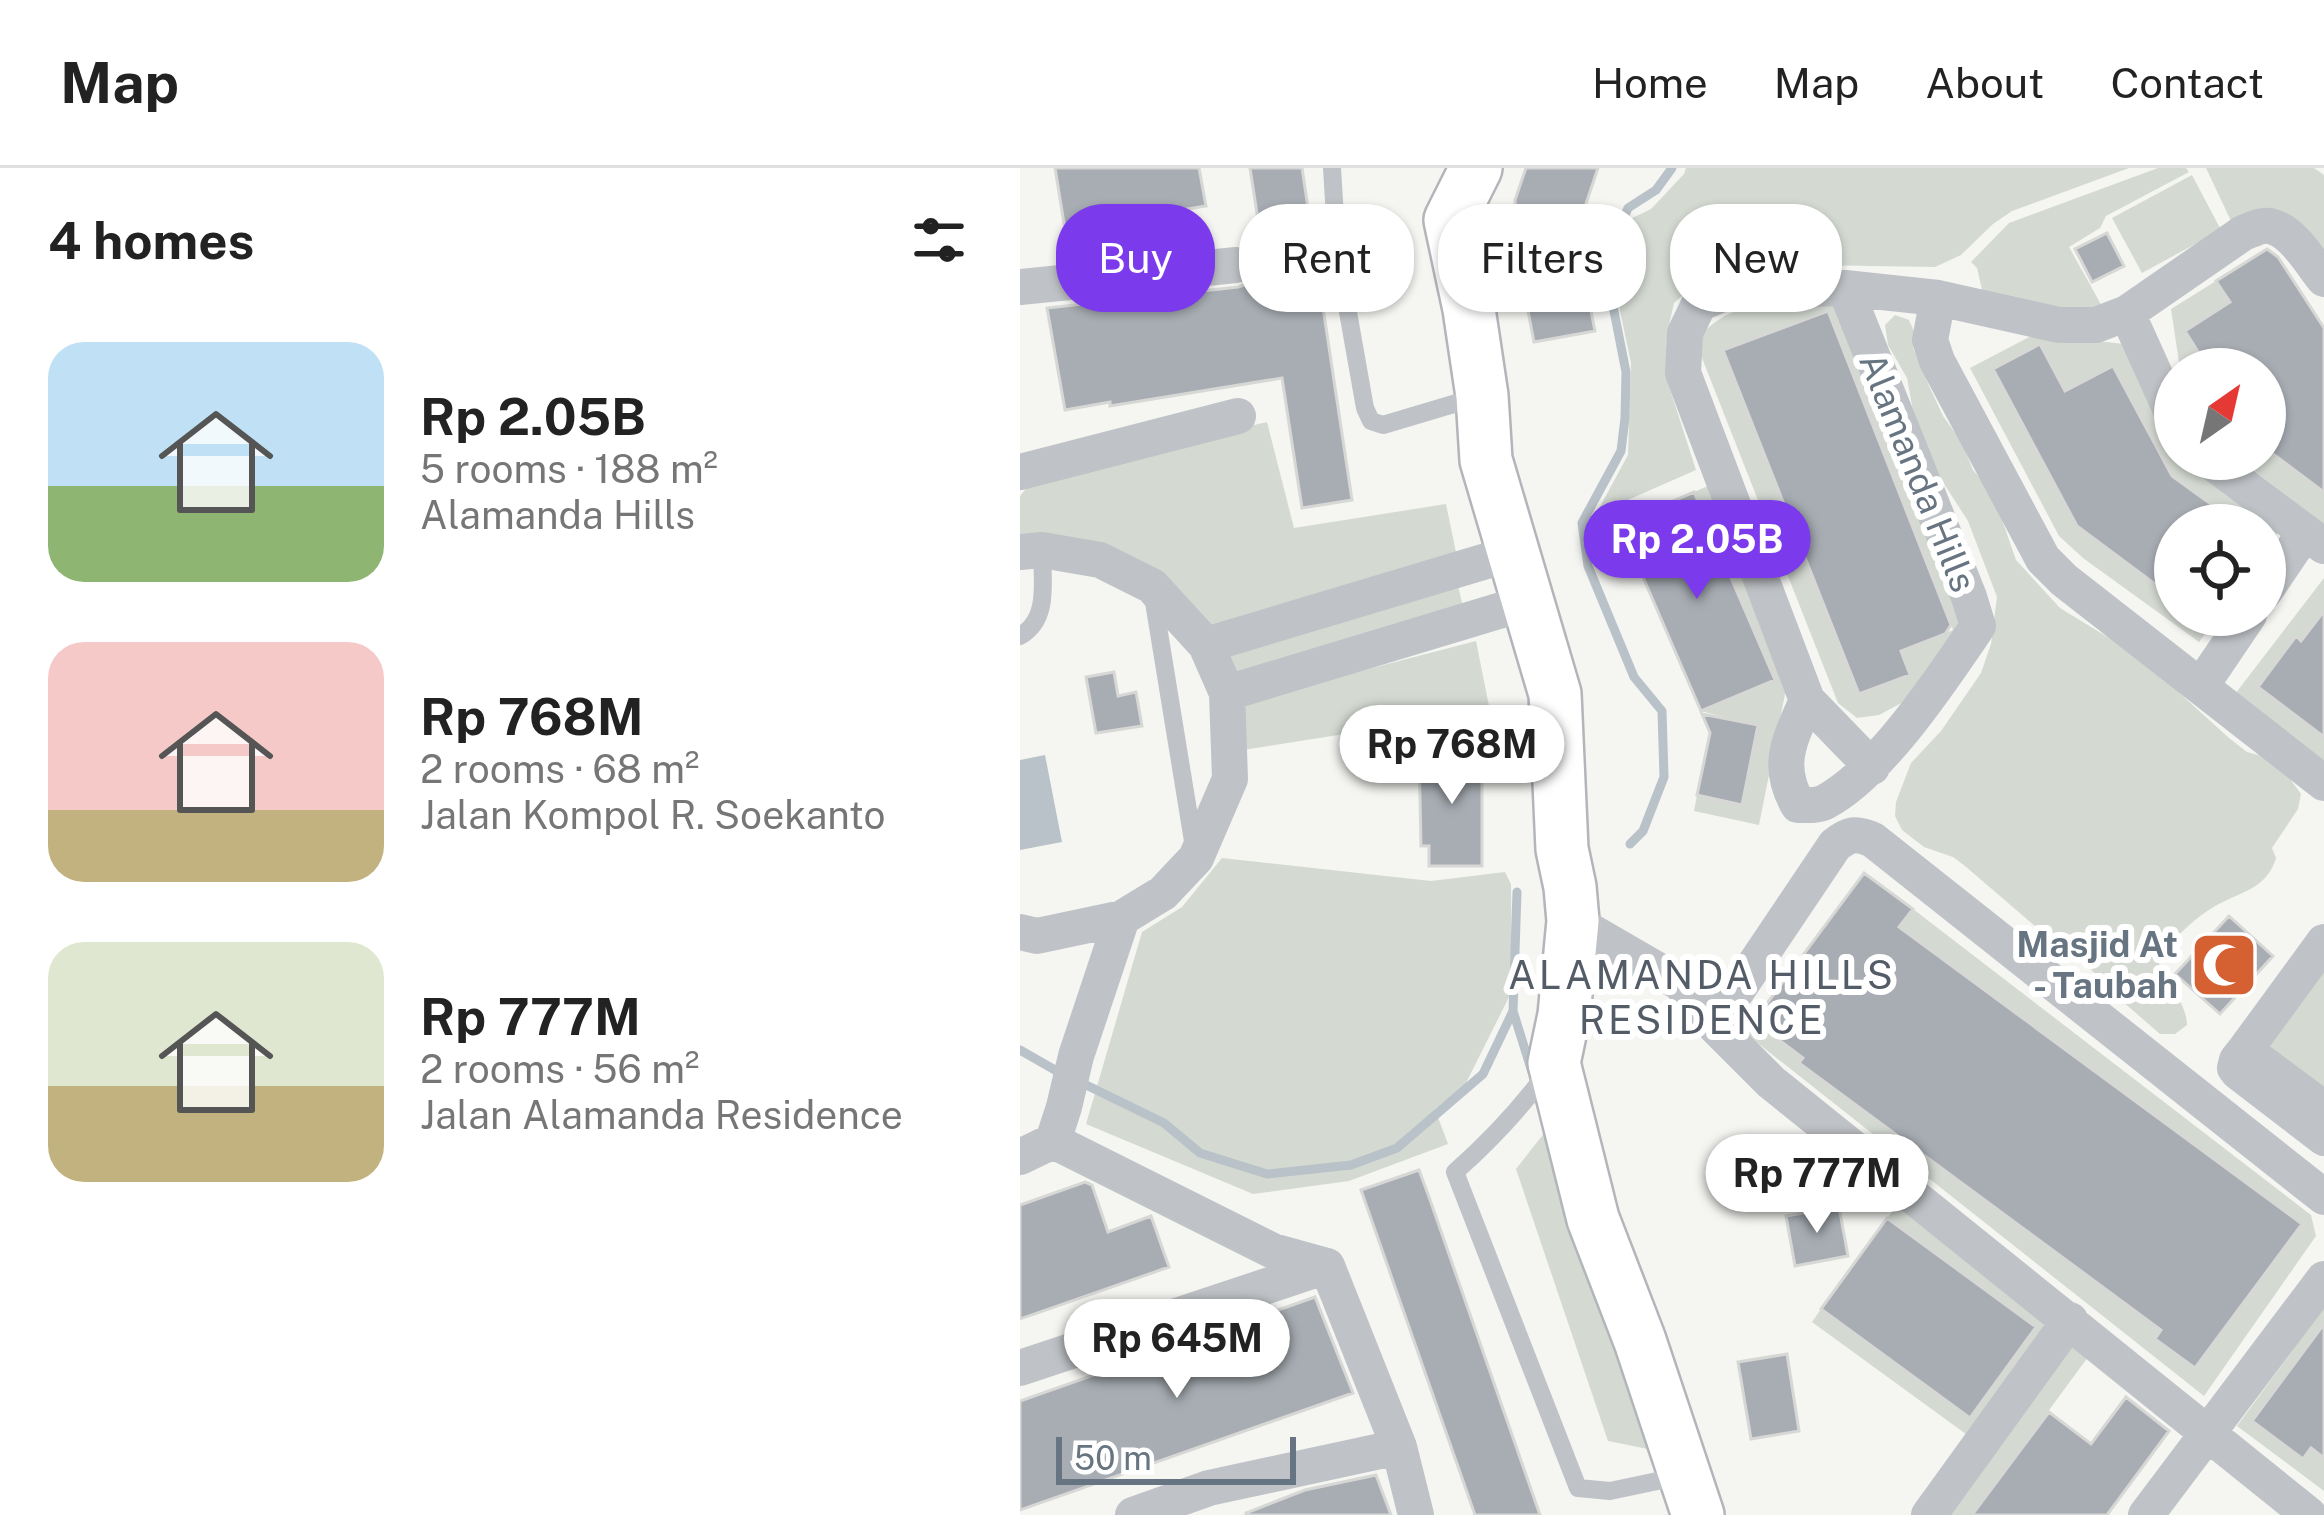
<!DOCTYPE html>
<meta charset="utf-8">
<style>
body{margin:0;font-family:"Public Sans",sans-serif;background:#f2f2f2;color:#222;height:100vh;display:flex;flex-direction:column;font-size:45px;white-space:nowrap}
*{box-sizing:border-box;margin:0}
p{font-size:39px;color:#767676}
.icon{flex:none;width:66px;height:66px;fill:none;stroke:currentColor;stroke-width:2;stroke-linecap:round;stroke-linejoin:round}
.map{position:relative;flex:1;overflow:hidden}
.side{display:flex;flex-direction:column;background:#fff;width:1020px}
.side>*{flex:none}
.guide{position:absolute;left:36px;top:36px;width:1086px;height:108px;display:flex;gap:24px}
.needle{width:78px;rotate:34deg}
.buttons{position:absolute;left:1134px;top:180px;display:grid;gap:24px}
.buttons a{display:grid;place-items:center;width:132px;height:132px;border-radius:50%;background:#fff;box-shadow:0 3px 9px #0004;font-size:60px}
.scale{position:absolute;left:36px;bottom:30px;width:240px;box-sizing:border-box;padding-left:12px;border:6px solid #677481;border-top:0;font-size:33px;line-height:42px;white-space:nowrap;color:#677481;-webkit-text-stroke:9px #fff;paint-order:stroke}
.price{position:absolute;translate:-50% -102px;padding:0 27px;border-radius:42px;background:#fff;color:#222;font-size:39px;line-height:78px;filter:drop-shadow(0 3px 6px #0008)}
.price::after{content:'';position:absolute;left:50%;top:72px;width:36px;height:27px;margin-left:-18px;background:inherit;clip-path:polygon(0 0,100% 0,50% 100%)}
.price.selected{background:#7c3aed;color:#fff}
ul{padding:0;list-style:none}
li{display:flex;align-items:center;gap:36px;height:300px;padding:0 48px}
li span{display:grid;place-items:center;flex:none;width:336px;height:240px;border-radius:36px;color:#555}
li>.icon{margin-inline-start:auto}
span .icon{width:144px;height:144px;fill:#fffc;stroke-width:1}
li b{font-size:51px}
h2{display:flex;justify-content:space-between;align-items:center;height:144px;padding:0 48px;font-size:51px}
.pill{padding:0 42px;border-radius:48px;background:#fff;box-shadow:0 3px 9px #0004;font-size:42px;line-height:108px}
.pill.selected{background:#7c3aed;color:#fff}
header{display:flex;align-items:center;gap:72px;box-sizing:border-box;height:168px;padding:0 60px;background:#fff;border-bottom:3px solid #e0e0e0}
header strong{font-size:57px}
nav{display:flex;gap:66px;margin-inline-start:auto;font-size:42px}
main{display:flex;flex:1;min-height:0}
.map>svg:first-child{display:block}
</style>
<header>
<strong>Map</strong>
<nav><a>Home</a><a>Map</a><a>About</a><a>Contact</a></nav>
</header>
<main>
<section class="side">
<h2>4 homes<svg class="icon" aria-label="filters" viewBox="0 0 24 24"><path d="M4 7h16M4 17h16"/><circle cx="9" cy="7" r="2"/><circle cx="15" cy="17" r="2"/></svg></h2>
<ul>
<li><span style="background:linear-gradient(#bfe0f5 60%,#8fb573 0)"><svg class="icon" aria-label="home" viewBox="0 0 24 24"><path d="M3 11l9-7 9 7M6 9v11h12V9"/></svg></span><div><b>Rp 2.05B</b><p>5 rooms · 188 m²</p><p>Alamanda Hills</p></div></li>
<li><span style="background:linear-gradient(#f6c9c9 70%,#c2b280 0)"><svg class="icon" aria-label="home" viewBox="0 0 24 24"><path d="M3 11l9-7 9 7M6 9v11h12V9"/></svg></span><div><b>Rp 768M</b><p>2 rooms · 68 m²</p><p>Jalan Kompol R. Soekanto</p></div></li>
<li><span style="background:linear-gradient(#dfe7d0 60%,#c2b280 0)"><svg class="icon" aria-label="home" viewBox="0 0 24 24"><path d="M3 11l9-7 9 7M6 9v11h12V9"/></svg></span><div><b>Rp 777M</b><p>2 rooms · 56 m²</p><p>Jalan Alamanda Residence</p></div></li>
</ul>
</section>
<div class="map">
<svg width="1304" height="1347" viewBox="0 0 1304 1347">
<rect width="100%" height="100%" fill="#f5f5f2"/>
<!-- green -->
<path fill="#d4dad2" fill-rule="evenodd" d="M666,0H1109L992,43L973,56L941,87L915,99L789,97L701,106L679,113L654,135L647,166L646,209L676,302L576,346L608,287L611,195L600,143L595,84L610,51L631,41L664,6Z
M1138,0H1166L1169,4L1086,48L1080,60L1049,79L1083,140L1047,148L963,126L957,100L951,94L989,55Z
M1186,0H1294L1304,7V81L1211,53Z
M1172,7L1201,62L1122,105L1092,50Z
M1196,113L1210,134L1165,163L1180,187L1172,193L1177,201H1160L1151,141Z
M820,131L949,457L887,532L859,547L837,550L818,535L680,185L678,171C711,128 772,132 820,131ZM808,143L933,462L881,483L890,507L838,526L704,183Z
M875,147L889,152L895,166L893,180L910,220L923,248L941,273L953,302L973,326L996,392L1040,440L1120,489L1209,570L1227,584L1256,592L1281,626L1278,641L1252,680L1256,690C1248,717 1228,722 1205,733C1180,744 1153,770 1138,792C1145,816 1167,834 1167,857L1155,866H1140L1087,820L1069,799L1023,765L945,698L933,689L904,679L882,662L875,648L876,634L891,595L921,563L961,505L971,476L977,429L948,353L919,308L894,248L887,210L868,177L865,157Z
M1015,166L1104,176L1155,272V291H1165L1261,360L1245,383V357H1220L1152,308L1094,198L1046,223L1020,176L973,201L1057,358L1155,432V447H1199L1179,474L1063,390L1039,368L950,200Z
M247,254L274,360L426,336L438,394L186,464L134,412L0,377V328L17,307Z
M1245,280L1304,325V356L1219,291H1245Z
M688,318L769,506L739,657L674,643L677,627L722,636L738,558L681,543L755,512L674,324Z
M436,410L445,447L214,506L208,484Z
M1304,410V443L1281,473L1275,469L1238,518L1304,569V594L1215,526Z
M456,473L470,543L223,582L221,534Z
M202,690L411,713L485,704L491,716L492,823L445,917L415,941L428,976L329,1013L233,1026L66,956L122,764L162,739Z
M893,741L1291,1047L1296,1068L1184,1228L725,865L734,853L783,890L780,895L1141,1162L1136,1171L1176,1200L1282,1056L879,759Z
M1304,795V930L1240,884Z
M525,964L628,1281L588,1273L496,1001Z
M877,1038L1035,1153L950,1269L792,1154L801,1141L951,1249L1016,1159L867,1050Z
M1304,1140V1157L1232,1253L1282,1290L1291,1280L1304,1290V1323L1217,1258Z
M1055,1173L1071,1185L977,1313L1023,1347H926Z"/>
<!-- water -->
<path fill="#b9c2c8" d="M25,587L42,674L0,682V592Z"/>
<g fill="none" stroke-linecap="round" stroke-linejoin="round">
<!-- stream -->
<path stroke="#b9c2c8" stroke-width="9" d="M610,676L623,663L644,609L642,543L614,509L568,398L562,355L601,283L605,250L606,204L593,138L590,83L608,40L636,22L652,0
M493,843L512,904
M0,882L42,906
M58,913L144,955L180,985L247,1006L331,997L377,980L463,906L493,843L497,724"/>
</g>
<!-- building -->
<path fill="#a7adb3" stroke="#d7d7d5" stroke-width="3" d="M35,0H179L186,38L45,61Z
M230,0H282L332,332L282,340L262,210L90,238V234L45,242L27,140L218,119L228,116L237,105L246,104Z
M506,0H578L540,113L564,108L575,163L514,174L495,76V32Z
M1087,65L1104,98L1072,114L1055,81Z
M1247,81L1258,89L1304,160V324L1245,280V201H1189L1165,163L1210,134L1196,113Z
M808,143L931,457L925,466L881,483L890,507L839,526L703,182Z
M1020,176L1045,223L1093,198L1152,308L1220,357H1155V431L1057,358L973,201Z
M674,324L755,512L681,543L600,356Z
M1304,443V569L1238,519L1276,468L1281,473Z
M94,504L98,528L116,524L122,558L76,565L66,509Z
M682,546L738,557L722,637L677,627L690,565Z
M399,583H462V698H409V678H401Z
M844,705L893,741L879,759L1282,1056L1175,1200L1135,1171L1141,1162L779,895L783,890L734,853Z
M1209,748L1253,788L1200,846L1155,806Z
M399,1002L409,1029L520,1347H455L341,1022Z
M65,1014L72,1017L88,1064L131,1048L149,1099L0,1151V1037Z
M819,1039L828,1088L775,1098L766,1048Z
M867,1050L1016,1159L950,1250L801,1141Z
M295,1129L333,1225L0,1342V1233Z
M1304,1156V1290L1291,1280L1283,1291L1232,1253Z
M767,1186L779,1263L731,1271L718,1194Z
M1106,1229L1149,1263L1087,1347H952L1029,1244L1071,1276Z
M356,1307L371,1347H226V1345L285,1322Z"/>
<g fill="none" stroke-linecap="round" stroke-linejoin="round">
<!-- secondary casing -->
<g stroke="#b2b6ba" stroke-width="56">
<path id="secondary" d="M456,0L430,52L449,141L462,228L466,292L535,526L542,681L550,719L553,753L544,847L534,895L573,1051L620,1173L678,1347"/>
</g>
<!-- service -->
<path stroke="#bfc2c6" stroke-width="18" d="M312,0L317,82L345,240L351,253L363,257L457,229
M133,428L174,679
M0,468C30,451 22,413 22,382
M526,906C499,942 469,974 435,1004L558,1320L590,1323L661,1308"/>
<!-- minor -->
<path stroke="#bfc2c6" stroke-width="36" d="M0,119L216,97
M918,130L910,172L917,193L1023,391L1044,412L1304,615
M1107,145L1155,251
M1188,291L1304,378
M0,304L218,248
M0,384L22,382L80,392L132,418L186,477L207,525L210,611L176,690L143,725L102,750L17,768L0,764
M1245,423L1285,364
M186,477L493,385
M1181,518L1229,447
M207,525L508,434
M787,532C770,572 755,596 778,637C787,637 797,638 805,634C861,604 922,511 958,458L949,429L825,120
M852,599L787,532L663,205L665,165L679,136L709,123L825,120L918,130L1039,157H1076L1107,145L1223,65C1232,62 1243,55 1253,59C1274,65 1291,95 1304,111
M553,753L660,815L694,857L751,914L1289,1347
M694,857L815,677C829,666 836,664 853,672L1304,1029
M1225,882L1304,774
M1304,941L1225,882L1217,892L1215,900L1218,904L1304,970
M33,973L44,939L56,888L102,750
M0,989L33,973L253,1083L307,1098
M307,1098L379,1279
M0,1200L307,1098
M113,1347L189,1320L379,1279L396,1347
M909,1347L1050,1152
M1126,1347L1304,1111"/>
<!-- secondary -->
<use href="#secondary" stroke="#fff" stroke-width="51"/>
</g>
<!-- icons -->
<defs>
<g id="mosque-square" transform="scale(3.45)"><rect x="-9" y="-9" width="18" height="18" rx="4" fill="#d56032" stroke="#fff"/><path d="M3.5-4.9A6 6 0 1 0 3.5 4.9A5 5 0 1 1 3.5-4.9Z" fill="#fff"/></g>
</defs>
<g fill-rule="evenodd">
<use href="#mosque-square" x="1204" y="797"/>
</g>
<g text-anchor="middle" stroke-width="12" stroke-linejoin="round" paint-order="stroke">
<!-- street labels -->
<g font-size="36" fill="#677481" stroke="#fff">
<text transform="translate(898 304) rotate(68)" y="13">Alamanda Hills</text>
</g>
<!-- poi labels -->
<g font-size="36" font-weight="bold" fill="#677481" stroke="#fff" text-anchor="end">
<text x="1158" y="789">Masjid At<tspan x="1158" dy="41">- Taubah</tspan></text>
</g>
<!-- neighbourhood labels -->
<g font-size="39" letter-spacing="3" fill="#545d67" stroke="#fff">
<text x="682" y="821">ALAMANDA HILLS<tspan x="682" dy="45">RESIDENCE</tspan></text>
</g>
</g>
</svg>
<div class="buttons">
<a><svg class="needle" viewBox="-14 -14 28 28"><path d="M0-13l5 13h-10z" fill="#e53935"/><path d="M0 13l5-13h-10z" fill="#767676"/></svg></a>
<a><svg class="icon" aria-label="locate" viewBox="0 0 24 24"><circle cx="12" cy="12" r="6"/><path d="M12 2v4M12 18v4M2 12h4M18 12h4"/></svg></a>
</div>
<div class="scale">50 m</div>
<b class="price selected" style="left:677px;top:434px">Rp 2.05B</b>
<b class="price" style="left:432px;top:639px">Rp 768M</b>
<b class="price" style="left:797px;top:1068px">Rp 777M</b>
<b class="price" style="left:157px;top:1233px">Rp 645M</b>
<div class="guide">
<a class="pill selected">Buy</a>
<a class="pill">Rent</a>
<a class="pill">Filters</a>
<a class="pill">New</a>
</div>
</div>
</main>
